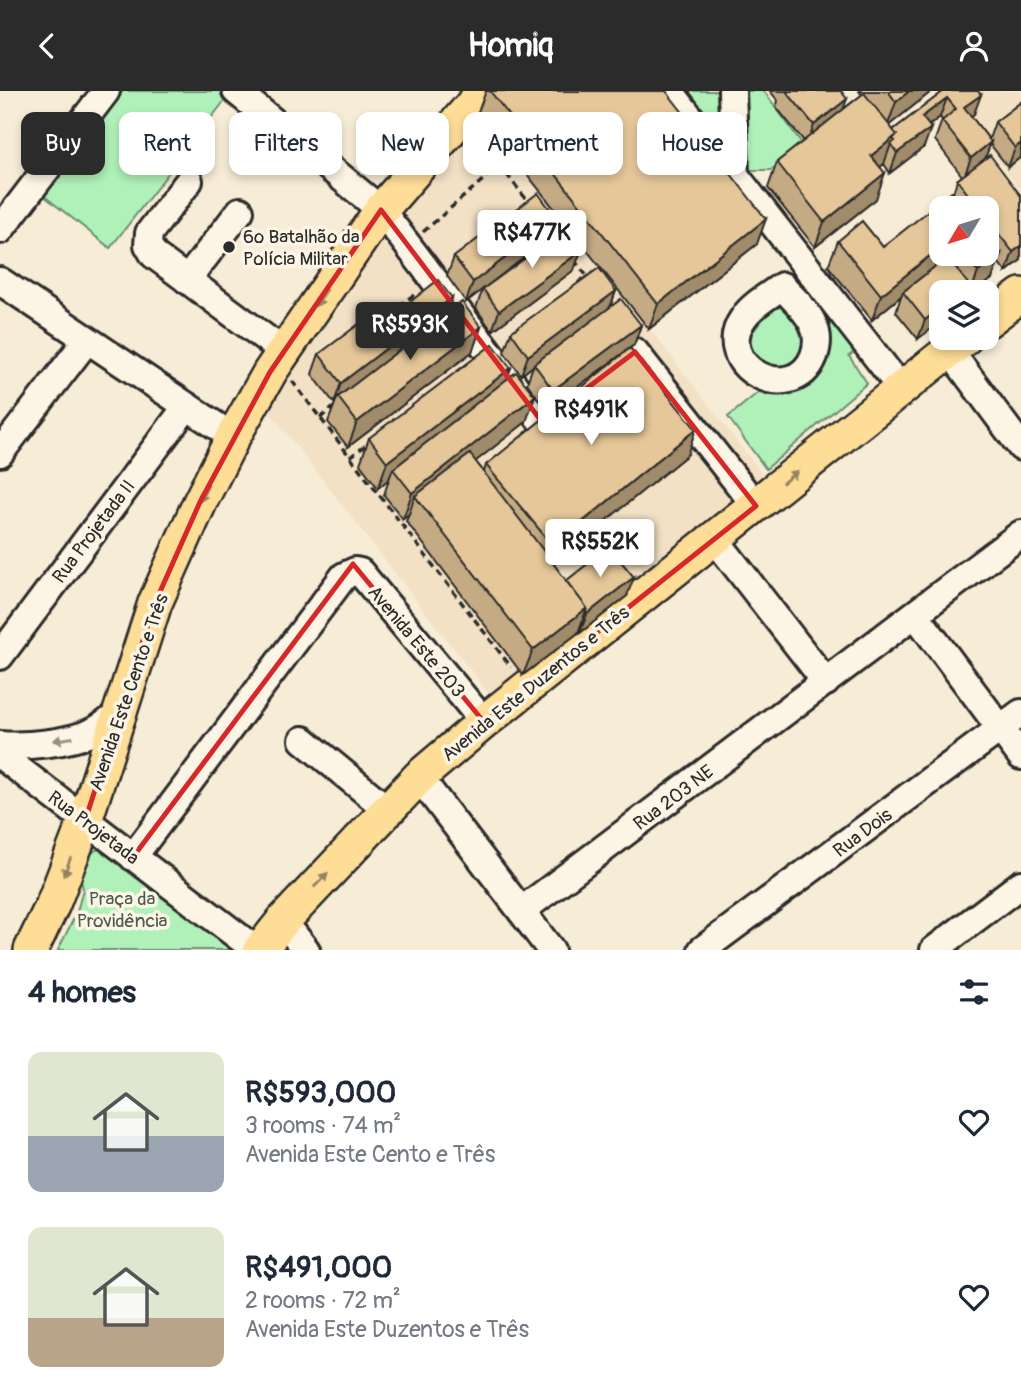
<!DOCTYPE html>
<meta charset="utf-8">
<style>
body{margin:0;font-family:Pangolin,sans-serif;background:#f2f2f3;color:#1f2937;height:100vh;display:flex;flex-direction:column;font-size:26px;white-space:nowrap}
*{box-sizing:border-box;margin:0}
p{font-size:23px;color:#747a83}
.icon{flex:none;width:38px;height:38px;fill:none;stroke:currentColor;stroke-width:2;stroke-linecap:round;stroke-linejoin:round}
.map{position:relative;height:859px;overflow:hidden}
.panel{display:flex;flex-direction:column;background:#fff;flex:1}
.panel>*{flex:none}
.guide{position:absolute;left:21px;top:21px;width:980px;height:63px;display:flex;gap:14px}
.needle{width:46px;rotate:232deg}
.tools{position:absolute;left:929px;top:105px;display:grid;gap:14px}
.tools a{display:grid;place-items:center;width:70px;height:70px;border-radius:14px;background:#fff;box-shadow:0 4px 10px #0003;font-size:35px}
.price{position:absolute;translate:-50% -60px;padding:0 16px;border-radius:7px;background:#fff;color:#222;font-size:23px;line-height:46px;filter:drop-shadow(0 2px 4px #0008)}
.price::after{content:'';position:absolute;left:50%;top:42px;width:21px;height:16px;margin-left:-10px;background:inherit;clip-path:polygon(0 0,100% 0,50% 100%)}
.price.active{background:#2b2b2b;color:#fff}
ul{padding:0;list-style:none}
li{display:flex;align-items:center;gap:21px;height:175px;padding:0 28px}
li span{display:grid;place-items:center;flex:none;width:196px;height:140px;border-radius:14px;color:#555}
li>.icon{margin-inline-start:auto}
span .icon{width:84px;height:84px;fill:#fffc;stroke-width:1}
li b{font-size:30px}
h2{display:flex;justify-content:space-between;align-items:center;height:84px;padding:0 28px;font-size:30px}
.tag{padding:0 24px;border-radius:14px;background:#fff;box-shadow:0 4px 10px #0003;font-size:24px;line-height:63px}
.tag.active{background:#2b2b2b;color:#fff}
header{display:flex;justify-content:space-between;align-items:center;height:91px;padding:0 28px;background:#2b2b2b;color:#fff;font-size:32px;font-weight:800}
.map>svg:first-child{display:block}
</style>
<header><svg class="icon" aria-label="back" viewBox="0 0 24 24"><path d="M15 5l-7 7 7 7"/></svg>Homiq<svg class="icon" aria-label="person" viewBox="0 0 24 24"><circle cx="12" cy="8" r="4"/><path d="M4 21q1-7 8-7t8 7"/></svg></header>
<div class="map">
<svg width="1021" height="859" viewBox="0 0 1021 859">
<rect width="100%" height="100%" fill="#f7ecd6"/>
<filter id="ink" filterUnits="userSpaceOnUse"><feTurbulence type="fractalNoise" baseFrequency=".0143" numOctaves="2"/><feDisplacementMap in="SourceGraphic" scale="14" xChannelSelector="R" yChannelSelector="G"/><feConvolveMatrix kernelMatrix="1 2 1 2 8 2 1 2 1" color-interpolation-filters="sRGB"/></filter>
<g filter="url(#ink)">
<!-- built -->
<path fill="#f2e1c4" d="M976,0H1021V100L955,16Z
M481,19L769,392L493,608L263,312L424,84Z"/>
<!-- green -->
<path fill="#b0f1b9" stroke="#6e8e72" stroke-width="2" d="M123,0H224L229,4L110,157L43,104Z
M683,0H722L725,56Z
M738,0H764L803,54L771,79H742Z
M799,185L855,260L849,265L867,292L766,378L728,326L766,295L812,289L797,196Z
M786,216C802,230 806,244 807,265L785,281H768L745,259L750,244L772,217Z
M107,758L237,859H58L77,821L83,798L80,785L88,765L96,759Z"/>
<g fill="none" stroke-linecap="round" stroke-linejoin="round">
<!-- minor casing -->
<g stroke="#2b2b2b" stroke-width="32">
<path id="minor" d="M236,0L381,119L542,331L569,310
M672,3L735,84L732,0
M735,84L900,296
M189,90L149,142L148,154L154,164L284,261
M0,139L106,0
M187,189L240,120
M0,190L233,346
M782,195C792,207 807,219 813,233C818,243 818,254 814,265C793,318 709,275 744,226C753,213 770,204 782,195Z
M949,259L1021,356
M606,283L635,261L756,415
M0,362L87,249
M715,448L826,591
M915,523L1021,665
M0,565L187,315
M303,649L388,719
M0,654C25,656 69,652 92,641C102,636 111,629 119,622
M0,664L256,859
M419,686L551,859
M133,766L344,485L355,480L360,481L484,631
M521,820L1021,443
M283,830L306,859
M702,859L1021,622
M934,859L1021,793"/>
</g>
<!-- major casing -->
<g stroke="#2b2b2b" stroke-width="38">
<path id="major" d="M987,230L1021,204
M31,859L53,813L85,730L155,512L200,411L233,346L270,281L381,119L484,0
M260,859L283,830L419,686L484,631L965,247"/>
</g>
<!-- path -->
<path stroke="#2b2b2b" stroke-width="3.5" stroke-dasharray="7 5" stroke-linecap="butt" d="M477,45L530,113
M423,141L500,74
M574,169L587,185
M578,192L587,185
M379,229L418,201
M292,290L511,576
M320,327L338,313
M350,366L369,352"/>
<!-- minor -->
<use href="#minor" stroke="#fcf5e5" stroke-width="26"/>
<!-- major -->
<use href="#major" stroke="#fedd96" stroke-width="33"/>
</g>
<!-- wall -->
<path fill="#c5ab84" stroke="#2b2b2b" stroke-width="2" fill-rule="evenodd" d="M486,0H666L757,153L649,238L478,21Z
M770,0H841L843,18L862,4L859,0H932L889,34L893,39L944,0L974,23L971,25L989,48L995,31L1021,11V66L1008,76L990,53L985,67L1021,105V169L1006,181L998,171L992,188L975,201H942L918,248L896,221L901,205L872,229L828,175L838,150L883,156L953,102L957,89L962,85L935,49L942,29L940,26L929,35L924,56L890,82L884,73L880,76L876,108L815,156L768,97L777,71L804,50L776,16L778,10ZM942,117H987V163H942Z
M557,128L550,147L466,211L447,185L454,166Z
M574,179L492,240L476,217L483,198Z
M616,200L610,216L641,234L634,254L546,319L527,292L533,275L521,284L504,261L511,241Z
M452,207L446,223L481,236L472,261L348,356L328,331L336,310L334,312L312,283L319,263L383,232Z
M507,288L526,331L475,370L484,381L486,374L687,364L553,472L566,490L627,505L580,542L578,541V542L523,584L406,430L409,423L403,428L384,404L389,388L378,397L360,373L369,347Z"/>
<!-- shaded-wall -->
<path fill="#a08b6b" stroke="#2b2b2b" stroke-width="2" d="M909,0H932L887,36L896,11Z
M981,4L974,23L957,36L964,16Z
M947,7L940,26L915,45L922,26Z
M847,8L840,27L807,54L814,34Z
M931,37L924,56L890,82L897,62Z
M897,44L893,56L891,53L884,73L862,90L871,65Z
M991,51L984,71L964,86L971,67Z
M1021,52V66L1008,76L1015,57Z
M885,82L876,108L815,156L824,131Z
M557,128L550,147L466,211L473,191Z
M766,128L757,153L649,238L658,213Z
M942,155V163H946L942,173L903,201L901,205L872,229L881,204Z
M1021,155V169L1006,181L1013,161Z
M581,160L574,179L492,240L499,220Z
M1001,163L992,188L975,201H971L978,181Z
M969,194L966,201H960Z
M616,200L609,219L534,273L533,275L521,284L528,265Z
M452,207L445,227L338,306L336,310L334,312L341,292Z
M942,216V230L918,248L925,229Z
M641,234L634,254L546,319L553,299Z
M481,236L472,261L348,356L357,331Z
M511,277L502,302L393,378L389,388L378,397L387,371Z
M535,305L526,331L421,413L415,405L409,423L403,428L412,402Z
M696,338L687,364L544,480L553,455Z
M634,486L627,505L580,542L587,523Z
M587,517L578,542L523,584L533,559Z"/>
<!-- building -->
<path fill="#e5c799" stroke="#2b2b2b" stroke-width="2" d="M490,0H666L766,128L658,213Z
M786,0H841L847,8L814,34Z
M888,0H909L896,11Z
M944,0H978L981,4L964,16L991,51L971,67L942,30L956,18L947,7L922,26L931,37L897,62L891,53L895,50L893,47L897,44L893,39Z
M864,2L897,44L871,65L885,82L824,131L777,71Z
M1021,11V52L1015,57L995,31Z
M990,64L1021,105V155L1013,161L987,128V117H979L957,89Z
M952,101L965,117H942V155L881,204L838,150L862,130L883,156Z
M538,102L557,128L473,191L454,166Z
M565,138L581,160L499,220L483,198Z
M987,145L1001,163L978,181L964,163H987Z
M947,166L969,194L960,201H942V216L925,229L903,201Z
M599,177L616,200L528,265L511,241Z
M438,189L452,207L341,292L319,263L375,221L383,232Z
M621,208L641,234L553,299L534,273Z
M462,211L481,236L357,331L338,306Z
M493,253L511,277L387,371L369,347Z
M630,257L696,338L553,455L486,374Z
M516,281L535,305L412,402L393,378Z
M470,363L587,517L533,559L415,405Z
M609,456L634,486L587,523L586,521L587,517L566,490Z"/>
<!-- one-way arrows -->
<defs><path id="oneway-solid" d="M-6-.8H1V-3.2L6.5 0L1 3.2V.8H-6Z" transform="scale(1.75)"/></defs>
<g fill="#948460">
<use href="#oneway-solid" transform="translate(321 207) rotate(124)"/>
<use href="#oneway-solid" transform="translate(790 386) rotate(-39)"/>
<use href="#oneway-solid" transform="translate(204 402) rotate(117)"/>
<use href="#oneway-solid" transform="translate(67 776) rotate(111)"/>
<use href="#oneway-solid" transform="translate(321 789) rotate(-46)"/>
</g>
<use fill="#949088" href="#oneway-solid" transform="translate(63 648) rotate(171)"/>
</g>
<!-- marked area -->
<path fill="none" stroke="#d62828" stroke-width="5" stroke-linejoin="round" d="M381,119L542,331L635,261L756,415L484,631L353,473L133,766L85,730L155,512L200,411L270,281Z"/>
<!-- markers -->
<circle fill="#2b2b2b" stroke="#fcf5e5" stroke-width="2.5" cx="229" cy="156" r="7"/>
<g text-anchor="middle" stroke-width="7" stroke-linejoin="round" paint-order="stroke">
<!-- poi labels -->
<g font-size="19" fill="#2b2b2b" stroke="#fcf5e5" text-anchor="start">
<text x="243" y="152">6º Batalhão da<tspan x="243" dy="22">Polícia Militar</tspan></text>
</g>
<!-- street labels -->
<g font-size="19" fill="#2b2b2b" stroke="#fcf5e5">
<text transform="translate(93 440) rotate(-53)" y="7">Rua Projetada II</text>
<text transform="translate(417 550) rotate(50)" y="7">Avenida Este 203</text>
<text transform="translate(535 592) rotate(-39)" y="7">Avenida Este Duzentos e Três</text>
<text transform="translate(128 601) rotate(-71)" y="7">Avenida Este Cento e Três</text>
<text transform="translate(673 706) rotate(-37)" y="7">Rua 203 NE</text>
<text transform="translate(94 736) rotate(37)" y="7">Rua Projetada</text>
<text transform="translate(862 741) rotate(-37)" y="7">Rua Dois</text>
</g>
<!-- park labels -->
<g font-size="19" fill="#4c5c4e" stroke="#fcf5e5">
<text x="122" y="814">Praça da<tspan x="122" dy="22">Providência</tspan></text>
</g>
</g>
</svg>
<div class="tools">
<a><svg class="needle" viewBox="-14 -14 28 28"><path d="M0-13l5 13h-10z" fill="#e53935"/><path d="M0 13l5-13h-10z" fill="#747a83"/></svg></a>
<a><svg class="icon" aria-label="layers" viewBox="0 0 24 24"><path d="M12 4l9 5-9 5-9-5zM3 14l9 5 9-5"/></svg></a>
</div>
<b class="price" style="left:532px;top:179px">R$477K</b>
<b class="price active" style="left:410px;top:271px">R$593K</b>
<b class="price" style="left:591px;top:356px">R$491K</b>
<b class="price" style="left:600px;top:488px">R$552K</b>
<div class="guide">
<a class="tag active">Buy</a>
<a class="tag">Rent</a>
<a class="tag">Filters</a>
<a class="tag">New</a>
<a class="tag">Apartment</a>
<a class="tag">House</a>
</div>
</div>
<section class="panel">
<h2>4 homes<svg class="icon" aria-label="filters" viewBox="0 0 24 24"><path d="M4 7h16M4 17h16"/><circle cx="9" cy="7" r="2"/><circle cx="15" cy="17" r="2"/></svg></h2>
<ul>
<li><span style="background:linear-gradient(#dfe7d0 60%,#9aa5b1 0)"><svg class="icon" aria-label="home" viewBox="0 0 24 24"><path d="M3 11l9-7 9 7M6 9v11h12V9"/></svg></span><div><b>R$593,000</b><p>3 rooms · 74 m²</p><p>Avenida Este Cento e Três</p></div><svg class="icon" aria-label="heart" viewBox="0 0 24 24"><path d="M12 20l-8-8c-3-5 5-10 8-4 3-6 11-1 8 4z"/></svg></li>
<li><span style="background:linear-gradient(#dfe7d0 65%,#b9a48a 0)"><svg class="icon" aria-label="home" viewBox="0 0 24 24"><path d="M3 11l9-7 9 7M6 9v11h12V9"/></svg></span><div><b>R$491,000</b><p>2 rooms · 72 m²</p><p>Avenida Este Duzentos e Três</p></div><svg class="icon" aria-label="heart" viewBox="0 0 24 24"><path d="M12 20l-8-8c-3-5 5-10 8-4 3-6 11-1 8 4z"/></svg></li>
</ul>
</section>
